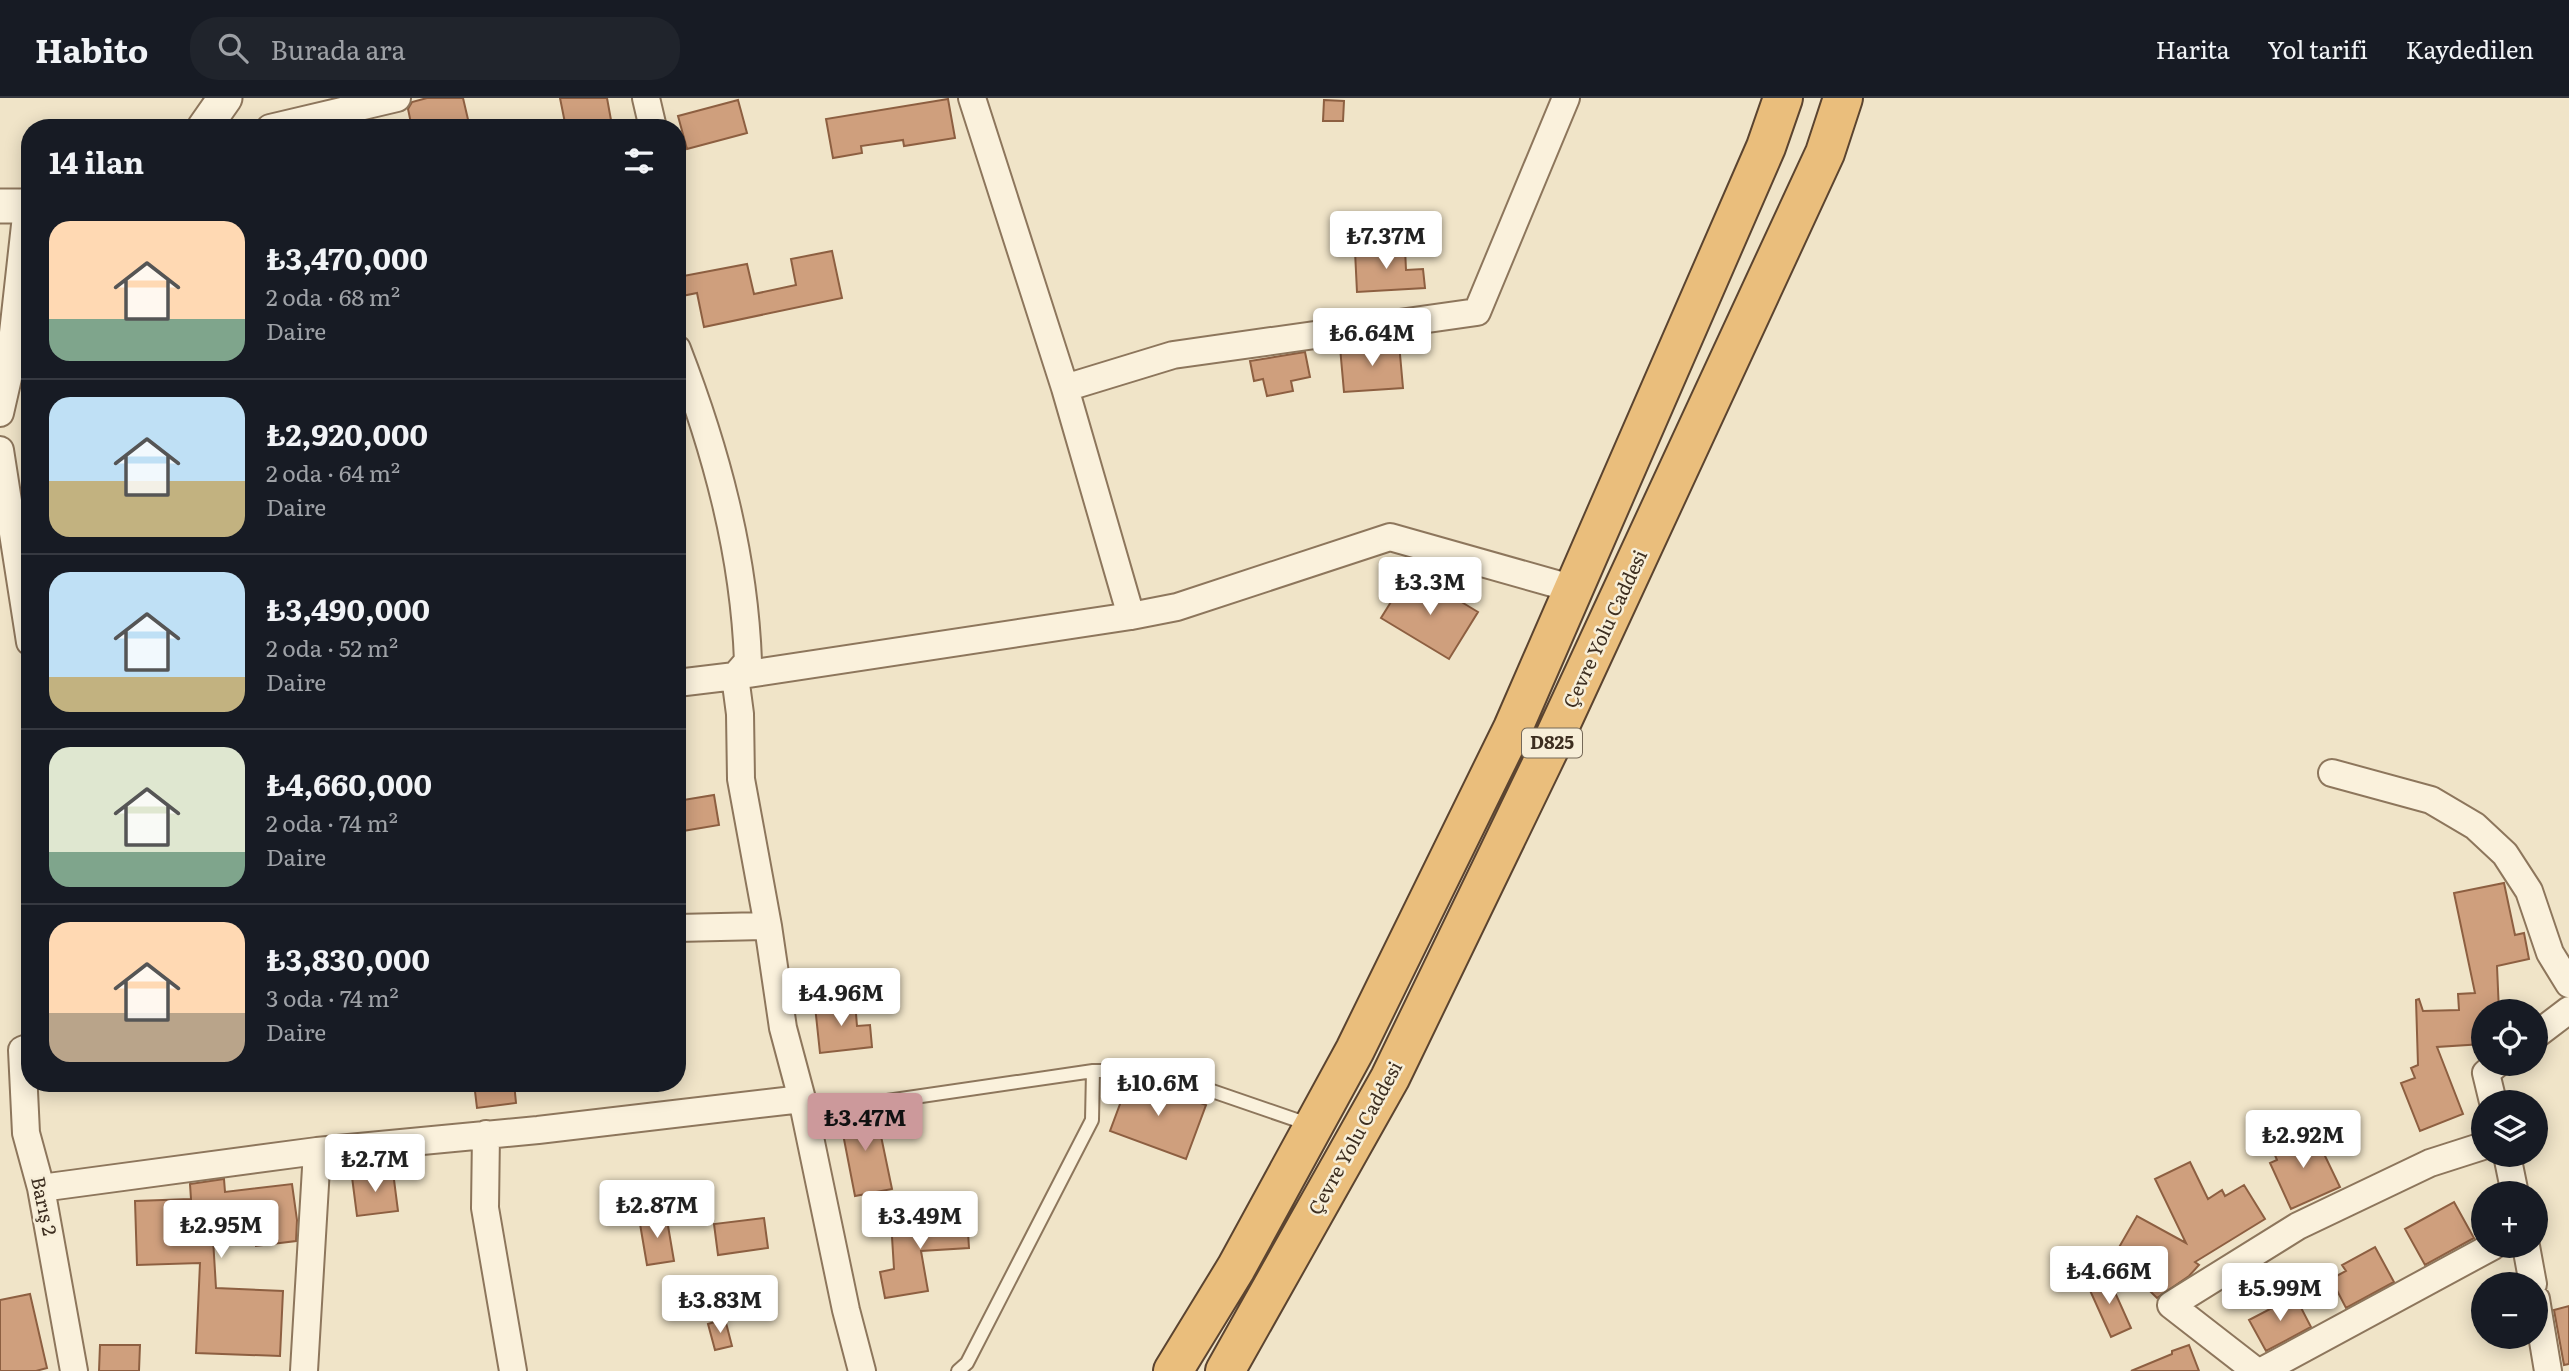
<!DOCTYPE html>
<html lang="tr">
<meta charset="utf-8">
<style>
body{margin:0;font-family:Literata,serif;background:#20242c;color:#f1f3f6;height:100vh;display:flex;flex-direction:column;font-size:26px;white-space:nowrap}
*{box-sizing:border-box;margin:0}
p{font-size:23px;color:#9ea1a6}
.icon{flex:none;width:38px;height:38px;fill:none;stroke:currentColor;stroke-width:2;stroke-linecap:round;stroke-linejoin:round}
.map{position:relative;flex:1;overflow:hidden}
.drawer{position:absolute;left:21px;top:21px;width:665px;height:973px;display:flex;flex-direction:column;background:#171b24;border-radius:28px;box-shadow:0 4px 18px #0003}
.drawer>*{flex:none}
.fabs{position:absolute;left:2471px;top:901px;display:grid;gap:14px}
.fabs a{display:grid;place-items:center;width:77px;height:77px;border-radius:50%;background:#171b24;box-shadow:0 4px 18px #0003;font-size:35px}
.price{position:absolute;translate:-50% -60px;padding:0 16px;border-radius:7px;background:#fff;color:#222;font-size:23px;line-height:46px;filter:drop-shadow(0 2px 4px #0008)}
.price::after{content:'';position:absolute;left:50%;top:42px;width:21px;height:16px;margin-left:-10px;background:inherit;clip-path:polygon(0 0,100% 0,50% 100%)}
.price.current{background:#cc999b;color:#111}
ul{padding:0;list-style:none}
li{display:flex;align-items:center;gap:21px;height:175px;padding:0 28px}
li+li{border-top:2px solid #363941}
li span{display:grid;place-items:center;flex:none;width:196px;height:140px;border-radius:21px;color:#555}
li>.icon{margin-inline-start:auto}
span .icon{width:84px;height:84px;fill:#fffc;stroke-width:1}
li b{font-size:30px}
h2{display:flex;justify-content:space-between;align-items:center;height:84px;padding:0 28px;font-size:30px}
header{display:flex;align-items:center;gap:42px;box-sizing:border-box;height:98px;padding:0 35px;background:#171b24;border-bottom:2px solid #363941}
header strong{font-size:33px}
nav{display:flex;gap:38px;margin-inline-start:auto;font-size:24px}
.search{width:490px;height:63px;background:#20242c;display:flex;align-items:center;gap:18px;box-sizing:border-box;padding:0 24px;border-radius:28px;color:#9ea1a6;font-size:26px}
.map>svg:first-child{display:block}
</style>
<header>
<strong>Habito</strong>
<div class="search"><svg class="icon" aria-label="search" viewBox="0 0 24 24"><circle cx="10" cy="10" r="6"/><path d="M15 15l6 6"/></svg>Burada ara</div>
<nav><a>Harita</a><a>Yol tarifi</a><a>Kaydedilen</a></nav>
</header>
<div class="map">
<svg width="2569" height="1273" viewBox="0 0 2569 1273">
<rect width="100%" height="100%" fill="#f0e4c8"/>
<!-- building -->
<path fill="#cf9f7d" stroke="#8d5f41" stroke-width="2" d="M427,0H463L470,30H412L408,11L412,4Z
M560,0H607L611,22L566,30Z
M948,1L955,40L904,48L903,42L861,48L862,55L833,60L826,21Z
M738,2L747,35L687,51L678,18Z
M1324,2L1344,3L1343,23H1323Z
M1405,150L1406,172L1423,171L1425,190L1357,194L1355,153Z
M832,153L842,200L704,229L697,195L682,198L678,179L747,166L754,196L796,187L791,161Z
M1399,245L1403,290L1344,294L1340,249Z
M1305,254L1310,279L1291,283L1293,293L1267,298L1263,281L1254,283L1250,263Z
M1404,483L1417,491L1419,487L1431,494L1435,488L1478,514L1449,561L1381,520Z
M714,697L719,727L677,734V703Z
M2504,785L2515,837L2524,835L2529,861L2497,868L2499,914H2483V946L2437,949L2463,1016L2420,1033L2401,985L2415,980L2411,970L2418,967L2416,902L2419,901L2423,913L2459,912L2458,896L2475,895L2454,795Z
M855,903L857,928L870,927L872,949L820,955L815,908Z
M1129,982H1139L1206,1007L1186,1061L1110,1033Z
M474,985H514L516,1005L477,1010Z
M876,1014L892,1091L855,1098L843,1036H838L836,1019Z
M2312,1031L2340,1089L2291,1111L2270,1065L2277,1062L2272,1050Z
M2190,1064L2208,1101L2222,1092L2225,1098L2244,1087L2265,1121L2195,1164L2199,1167L2189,1178L2157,1200L2114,1158L2137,1118L2186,1145L2155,1081Z
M393,1074L398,1113L357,1118L352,1079Z
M224,1081L225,1094L292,1086L297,1122L296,1143L256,1148L253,1121L212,1124L216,1190L283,1193L280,1258L196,1255L200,1165L137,1167L135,1103L191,1101L190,1086Z
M2454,1104L2474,1140L2425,1167L2405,1131Z
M666,1116L674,1163L647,1167L639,1120Z
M967,1118L969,1150L921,1153L928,1193L885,1200L880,1174L894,1171L891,1123Z
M764,1120L768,1150L718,1157L714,1126Z
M2375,1149L2394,1184L2346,1210L2331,1181L2346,1173L2342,1167Z
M2105,1172L2131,1230L2111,1239L2088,1188L2096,1184Z
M720,1192L726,1214L709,1219L702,1197Z
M30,1196L47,1270L36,1273H0V1202Z
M2295,1198L2311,1229L2266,1253L2249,1222Z
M2569,1208V1266L2564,1267L2554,1212Z
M725,1221L732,1248L715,1252L708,1226Z
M100,1247H140L139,1273H99Z
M2189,1247L2199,1273H2131L2172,1256V1253Z"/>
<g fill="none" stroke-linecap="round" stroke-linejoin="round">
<!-- service casing -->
<g stroke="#8d765c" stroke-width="16">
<path id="service" d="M1093,973H1154L1308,1026
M805,1015L1093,973L1092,1022L967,1265L958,1273"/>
</g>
<!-- minor casing -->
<g stroke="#8d765c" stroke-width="30">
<path id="minor" d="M646,0L653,30
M972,0L1065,290L1131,518
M270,30L397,0
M677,251C716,352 744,455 748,563L735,578L740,616L741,681L768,828L783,930L802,1001L846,1212L862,1273
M1065,290L1173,257L1477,214L1566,0
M0,315L8,280L27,109
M0,352L30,544
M677,585L735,578L1131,518L1177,509L1390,439L1574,491
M2332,675L2431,702L2475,728L2505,756L2529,793L2550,855L2569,886
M677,830L768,828
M2536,937L2569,912
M30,949L22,952L26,1035L41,1090L74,1273
M2493,1004L2486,975L2497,966
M486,1036L485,1110L513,1273
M2507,1057L2515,1096
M41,1090L317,1053L538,1032L802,1001
M2526,1148L2533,1186
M2536,1201L2548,1273
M304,1273L317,1053
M2256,1273L2171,1207L2298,1128L2430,1065L2483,1048
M2262,1273L2493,1148"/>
</g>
<!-- tertiary casing -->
<g stroke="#8d765c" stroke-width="37">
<path id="tertiary" d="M204,30L225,0
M0,108H30"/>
</g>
<!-- trunk casing -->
<g stroke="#5b4430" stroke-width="42">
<path id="trunk" d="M1173,1273L1236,1170L1355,952L1513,630L1766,49L1783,0
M1225,1273L1390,980L1550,649L1825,55L1843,0"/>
</g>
<!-- service -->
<use href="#service" stroke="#faf1dc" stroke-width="12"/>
<!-- minor -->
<use href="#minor" stroke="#faf1dc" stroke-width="26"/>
<!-- tertiary -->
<use href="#tertiary" stroke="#faf1dc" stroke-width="33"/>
<!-- trunk -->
<use href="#trunk" stroke="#eabe7c" stroke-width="38"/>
</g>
<g text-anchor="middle" stroke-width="5" stroke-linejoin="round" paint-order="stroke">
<!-- shield labels -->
<rect fill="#f7eed8" stroke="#756857" stroke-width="2" x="1522" y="630.5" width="60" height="29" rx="5"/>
<g font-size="18" font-weight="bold" fill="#3d2e20">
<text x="1552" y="651">D825</text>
</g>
<!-- street labels -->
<g font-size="19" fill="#3d2e20" stroke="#f7eed8">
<text transform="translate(1605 531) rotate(-65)" y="7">Çevre Yolu Caddesi</text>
<text transform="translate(1355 1040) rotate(-61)" y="7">Çevre Yolu Caddesi</text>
<text transform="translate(44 1108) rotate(78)" y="7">Barış 2</text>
</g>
</g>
</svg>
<div class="fabs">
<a><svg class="icon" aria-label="locate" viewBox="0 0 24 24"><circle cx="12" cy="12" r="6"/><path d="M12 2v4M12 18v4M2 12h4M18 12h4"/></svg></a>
<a><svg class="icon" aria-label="layers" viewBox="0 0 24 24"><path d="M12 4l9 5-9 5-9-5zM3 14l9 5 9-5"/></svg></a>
<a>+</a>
<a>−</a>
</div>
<b class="price" style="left:1386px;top:173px">₺7.37M</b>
<b class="price" style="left:1372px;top:270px">₺6.64M</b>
<b class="price" style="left:1430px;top:519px">₺3.3M</b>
<b class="price" style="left:841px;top:930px">₺4.96M</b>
<b class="price" style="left:1158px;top:1020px">₺10.6M</b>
<b class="price current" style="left:865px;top:1055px">₺3.47M</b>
<b class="price" style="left:2303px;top:1072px">₺2.92M</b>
<b class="price" style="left:375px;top:1096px">₺2.7M</b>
<b class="price" style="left:657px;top:1142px">₺2.87M</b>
<b class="price" style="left:920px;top:1153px">₺3.49M</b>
<b class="price" style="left:221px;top:1162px">₺2.95M</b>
<b class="price" style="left:2109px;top:1208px">₺4.66M</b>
<b class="price" style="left:2280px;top:1225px">₺5.99M</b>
<b class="price" style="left:720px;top:1237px">₺3.83M</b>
<section class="drawer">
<h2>14 ilan<svg class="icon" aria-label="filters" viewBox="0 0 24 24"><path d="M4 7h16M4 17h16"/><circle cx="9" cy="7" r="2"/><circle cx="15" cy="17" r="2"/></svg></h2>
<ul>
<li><span style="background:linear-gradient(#ffd9b3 70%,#7fa58c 0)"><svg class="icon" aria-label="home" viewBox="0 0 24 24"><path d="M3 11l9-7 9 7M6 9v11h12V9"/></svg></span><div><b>₺3,470,000</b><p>2 oda · 68 m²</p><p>Daire</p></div></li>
<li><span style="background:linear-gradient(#bfe0f5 60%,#c2b280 0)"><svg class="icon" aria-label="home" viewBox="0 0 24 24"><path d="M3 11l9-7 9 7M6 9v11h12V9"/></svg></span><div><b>₺2,920,000</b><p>2 oda · 64 m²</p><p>Daire</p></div></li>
<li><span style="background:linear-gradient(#bfe0f5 75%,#c2b280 0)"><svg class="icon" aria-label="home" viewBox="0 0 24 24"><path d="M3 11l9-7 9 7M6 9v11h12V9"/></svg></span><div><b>₺3,490,000</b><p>2 oda · 52 m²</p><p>Daire</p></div></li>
<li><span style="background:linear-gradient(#dfe7d0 75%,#7fa58c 0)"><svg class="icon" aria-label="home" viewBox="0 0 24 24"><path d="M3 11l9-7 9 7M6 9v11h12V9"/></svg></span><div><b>₺4,660,000</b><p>2 oda · 74 m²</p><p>Daire</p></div></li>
<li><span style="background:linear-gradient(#ffd9b3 65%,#b9a48a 0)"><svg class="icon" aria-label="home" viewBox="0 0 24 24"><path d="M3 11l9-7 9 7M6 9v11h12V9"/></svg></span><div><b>₺3,830,000</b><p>3 oda · 74 m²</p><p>Daire</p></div></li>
</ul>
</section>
</div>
